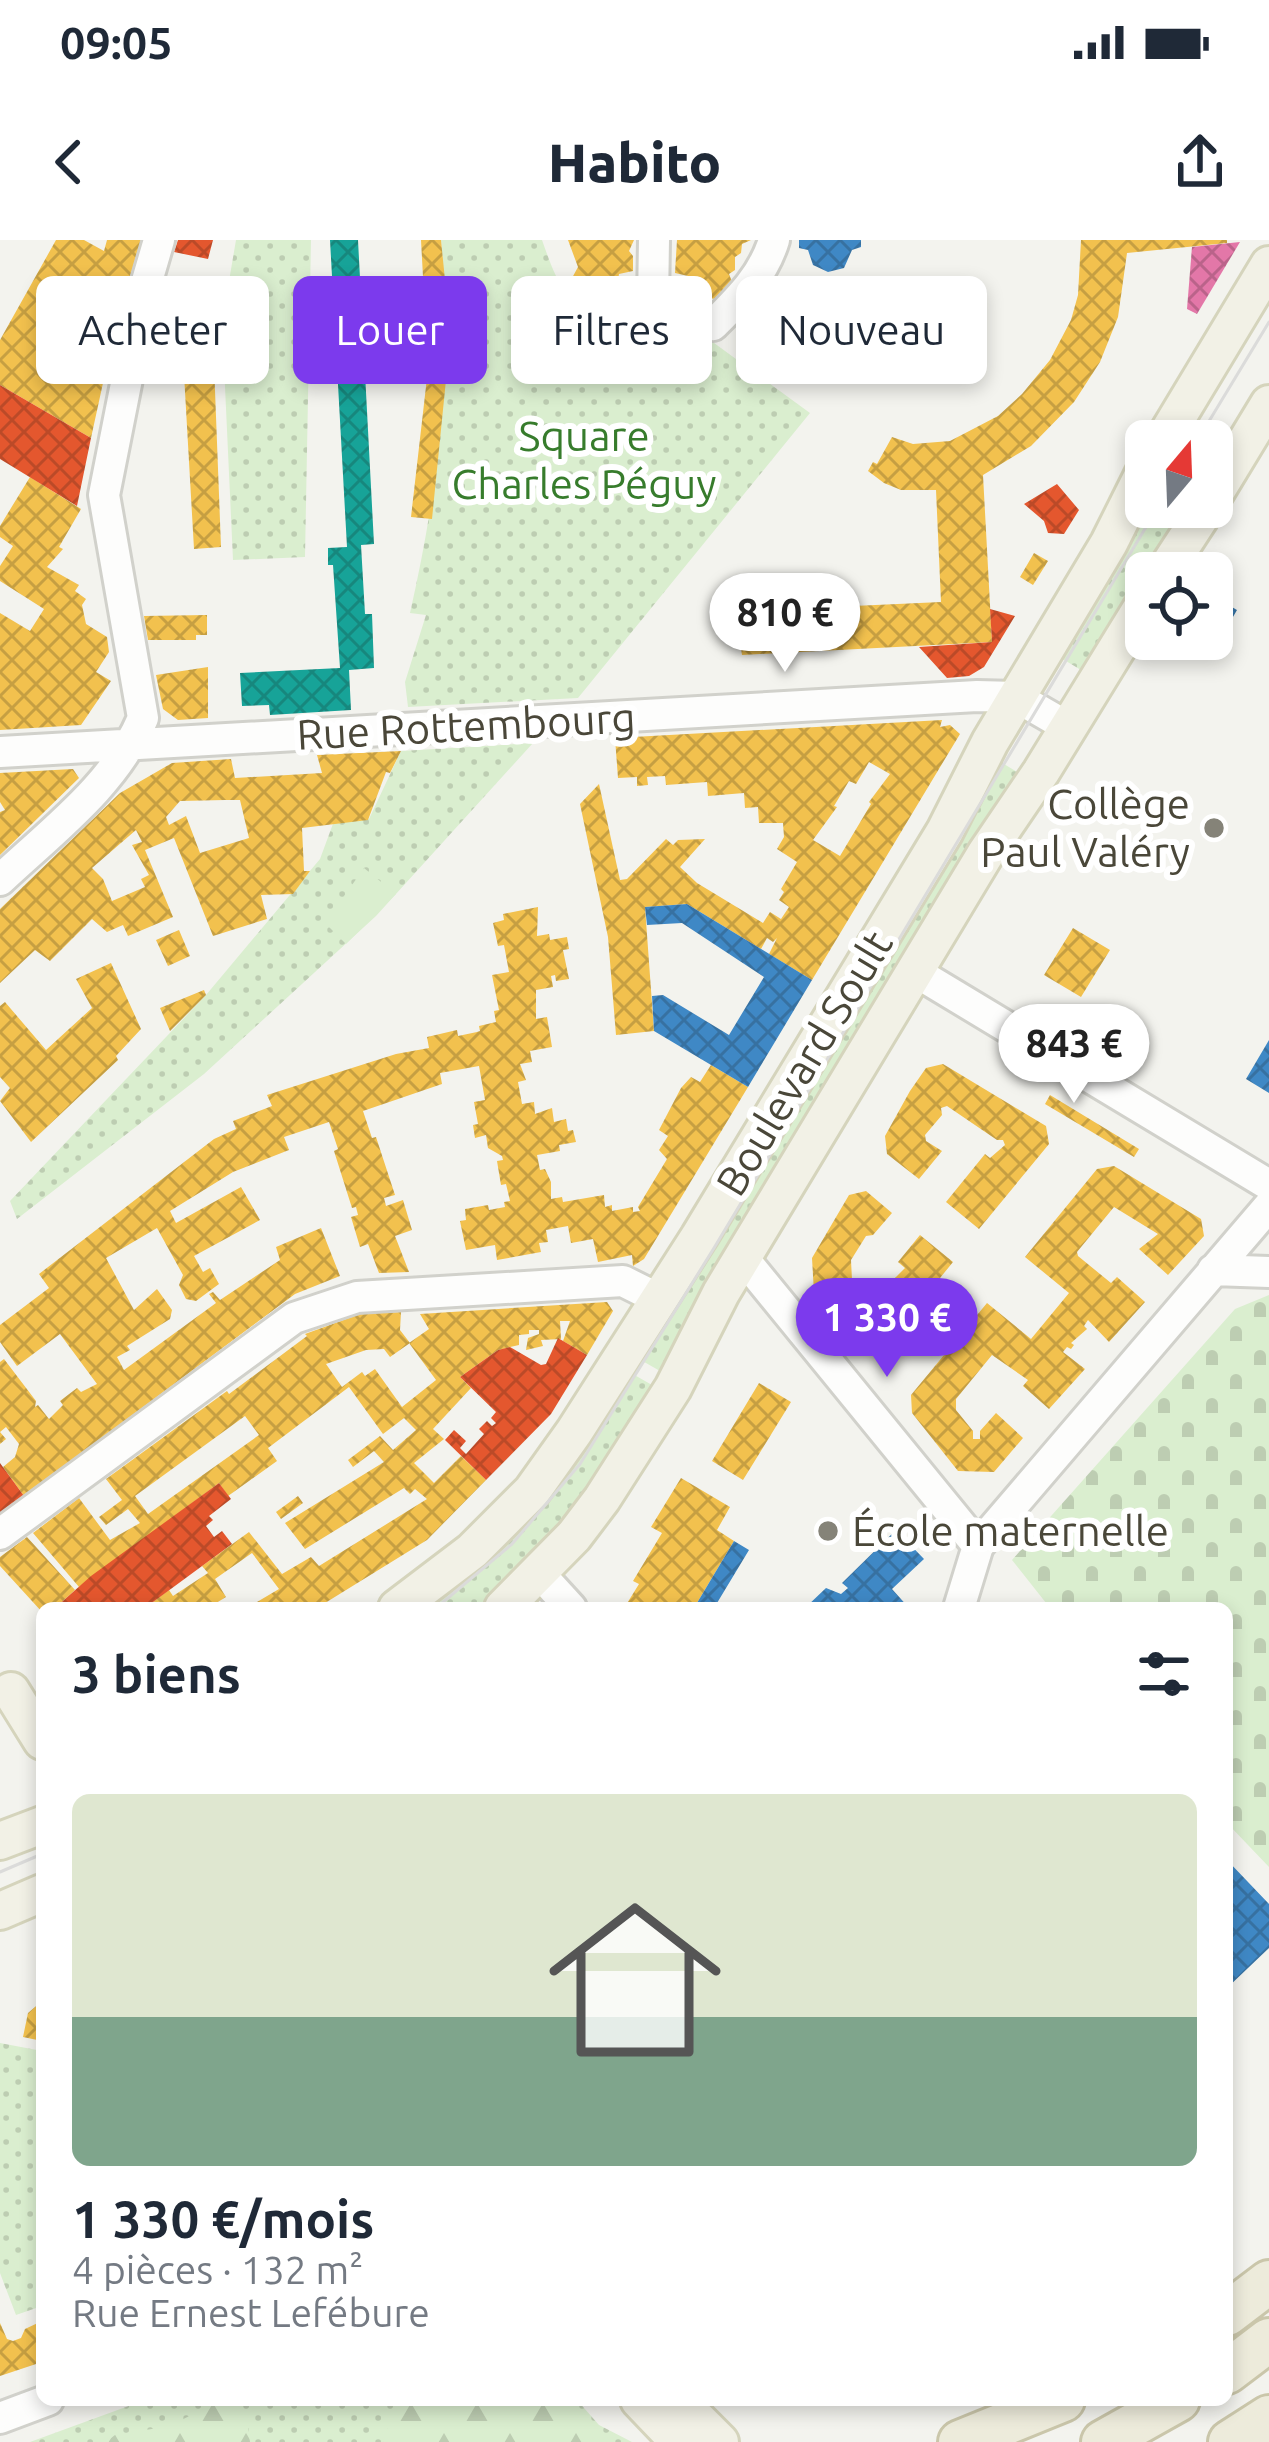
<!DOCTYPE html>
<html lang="fr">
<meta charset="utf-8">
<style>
body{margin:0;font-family:Ubuntu,sans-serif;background:#f2f2f3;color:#1f2937;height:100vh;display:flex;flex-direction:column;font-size:45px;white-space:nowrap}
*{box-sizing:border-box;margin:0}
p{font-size:39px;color:#747a83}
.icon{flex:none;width:66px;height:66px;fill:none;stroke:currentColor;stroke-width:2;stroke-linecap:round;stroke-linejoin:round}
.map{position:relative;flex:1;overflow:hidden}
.drawer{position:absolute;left:36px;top:1362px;width:1197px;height:804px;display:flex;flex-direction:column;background:#fff;border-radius:18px;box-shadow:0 6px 18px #0003}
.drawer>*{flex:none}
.top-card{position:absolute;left:36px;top:36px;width:1197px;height:108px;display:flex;gap:24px}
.needle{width:78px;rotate:19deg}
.buttons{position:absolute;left:1125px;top:180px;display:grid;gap:24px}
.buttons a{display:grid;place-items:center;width:108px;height:108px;border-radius:18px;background:#fff;box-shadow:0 6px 18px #0003;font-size:60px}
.price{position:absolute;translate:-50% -102px;padding:0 27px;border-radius:42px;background:#fff;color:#222;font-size:39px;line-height:78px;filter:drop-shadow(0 3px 6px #0008)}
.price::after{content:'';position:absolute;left:50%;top:72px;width:36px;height:27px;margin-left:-18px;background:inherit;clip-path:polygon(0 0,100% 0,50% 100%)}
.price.on{background:#7c3aed;color:#fff}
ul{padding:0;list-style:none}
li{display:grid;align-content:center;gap:24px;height:636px;padding:0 36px}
li span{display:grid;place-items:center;height:372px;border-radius:18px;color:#555}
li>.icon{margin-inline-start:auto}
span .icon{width:216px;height:216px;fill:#fffc;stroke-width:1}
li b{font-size:51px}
h2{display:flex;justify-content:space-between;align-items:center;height:144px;padding:0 36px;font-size:51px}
.chip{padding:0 42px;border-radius:18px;background:#fff;box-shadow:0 6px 18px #0003;font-size:42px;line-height:108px}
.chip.on{background:#7c3aed;color:#fff}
.status{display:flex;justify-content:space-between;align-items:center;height:84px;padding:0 60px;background:#fff;direction:ltr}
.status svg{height:33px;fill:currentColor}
header{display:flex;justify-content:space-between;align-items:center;height:156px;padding:0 36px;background:#fff;font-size:54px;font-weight:800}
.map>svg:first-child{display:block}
</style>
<div class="status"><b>09:05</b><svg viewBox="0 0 49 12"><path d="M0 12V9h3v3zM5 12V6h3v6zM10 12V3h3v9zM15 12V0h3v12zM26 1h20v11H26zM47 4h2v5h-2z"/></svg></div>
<header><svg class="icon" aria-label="back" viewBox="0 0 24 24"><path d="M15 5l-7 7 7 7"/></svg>Habito<svg class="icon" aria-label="share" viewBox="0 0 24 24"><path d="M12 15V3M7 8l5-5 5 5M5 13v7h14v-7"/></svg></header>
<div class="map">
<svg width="1269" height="2202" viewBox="0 0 1269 2202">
<defs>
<pattern id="grass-dots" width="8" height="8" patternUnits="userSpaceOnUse" patternTransform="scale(3)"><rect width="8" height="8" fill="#daeecf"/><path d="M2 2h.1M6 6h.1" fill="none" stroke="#bdcdb2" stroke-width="1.8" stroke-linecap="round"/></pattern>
<pattern id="forest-firs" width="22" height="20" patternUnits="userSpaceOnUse" patternTransform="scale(3)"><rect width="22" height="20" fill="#daeecf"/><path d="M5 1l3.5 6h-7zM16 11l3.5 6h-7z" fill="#bdcdb2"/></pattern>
<pattern id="cemetery-stones" width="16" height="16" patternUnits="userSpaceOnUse" patternTransform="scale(3)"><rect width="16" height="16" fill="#daeecf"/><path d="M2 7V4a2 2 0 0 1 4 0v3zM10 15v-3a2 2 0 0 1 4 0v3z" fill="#bdcdb2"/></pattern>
<pattern id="homes-cross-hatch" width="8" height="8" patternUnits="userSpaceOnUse" patternTransform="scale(3)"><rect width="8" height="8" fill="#f2c14e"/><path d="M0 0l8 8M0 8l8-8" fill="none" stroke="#c69f42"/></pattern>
<pattern id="shops-cross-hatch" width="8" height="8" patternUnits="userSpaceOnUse" patternTransform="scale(3)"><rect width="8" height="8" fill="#e4572e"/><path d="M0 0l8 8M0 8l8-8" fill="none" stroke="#bb4a28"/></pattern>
<pattern id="schools-cross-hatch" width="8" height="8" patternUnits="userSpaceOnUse" patternTransform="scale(3)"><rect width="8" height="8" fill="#3f88c5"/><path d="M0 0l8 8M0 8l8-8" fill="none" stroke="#3771a1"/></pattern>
<pattern id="health-cross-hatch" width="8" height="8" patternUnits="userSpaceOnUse" patternTransform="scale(3)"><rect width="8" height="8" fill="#e377a8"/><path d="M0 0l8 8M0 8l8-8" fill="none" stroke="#ba638a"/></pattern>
<pattern id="public-cross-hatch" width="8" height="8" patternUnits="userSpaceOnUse" patternTransform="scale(3)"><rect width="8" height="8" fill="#17a398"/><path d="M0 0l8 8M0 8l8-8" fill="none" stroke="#17877d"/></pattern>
</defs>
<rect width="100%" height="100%" fill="#f3f3ee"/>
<!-- grass -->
<path fill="url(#grass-dots)" d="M236,0H311L305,317L233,320L222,82Z
M441,0H542C557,42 567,76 619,67L625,80C655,73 675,78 695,100H710L810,173L578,458L408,467L405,442L426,375L410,373C438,249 453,128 441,0Z
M1152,267H1164L1175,274L1167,287L1177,293L1146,333L1097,417L1090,414L1081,430L1061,418L1071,402L1065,398L1137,269L1147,275Z
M533,503L376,676L204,834L17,979L10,961L206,755L320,619L334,581L369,579L401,511Z
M999,521L1019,533L660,1131L639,1119Z
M631,1133L652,1145L642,1162L648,1166L593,1254L484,1368H414Z
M0,1803L42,1811V2066L16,2075L0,2033Z
M145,2160H577L599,2185L632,2202H30Z"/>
<!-- forest -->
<path fill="url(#forest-firs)" d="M220,2160L248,2185L250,2202H106L115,2195L170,2186Z
M396,2160H567L602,2202H383Z"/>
<!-- cemetery -->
<path fill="url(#cemetery-stones)" d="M1269,1055V1627L1227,1583V1368H1050L1012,1320L1235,1069Z"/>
<!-- garden -->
<path fill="#daeecf" d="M364,628L396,654L346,704L325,683Z"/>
<!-- homes -->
<path fill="url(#homes-cross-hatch)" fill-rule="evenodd" d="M56,0H84L104,11L107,0H141L128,44L125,42L91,198L0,145V100Z
M421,0H441L448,70L447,130L432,279L411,277L428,129Z
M568,0H634L629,11L633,16V31L619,34L618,40L610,43L606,55L585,54L582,44L572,38L578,27Z
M677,0H751L742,4L741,13L735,17V30L729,34L734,47L725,50L721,59L700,58L697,46L688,42V36L675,33Z
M1081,0H1227V3L1127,13L1118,77L1100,122L1074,162L1031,206L983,235L992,402L742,415L740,402L766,370L941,362L936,250H901L884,243L868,231L873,222L877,224L892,197L913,204L950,201L998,176L1022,154L1050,120L1071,80L1078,55Z
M213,98L221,307L194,309L182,99Z
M30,237L81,269L59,307L63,309L47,327L79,345L75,351L86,359L82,365L86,384L107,397L109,412L96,432L111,441L81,485L0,490V373L30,391L44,369L0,341V326L13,306L0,297V286Z
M1034,313L1048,321L1033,345L1020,337Z
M207,375V395H196V400H148L144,376Z
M208,427V478L178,480L163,469L156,435Z
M942,480L940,487L950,485L960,494L812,740L769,714L777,698L773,702L767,698L761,709L687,664L645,667L654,791L616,795L608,697L580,564L599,544L620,640L627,639L666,599L673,605L678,600L705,599L680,627L697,643L763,683L770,672L781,679L789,667L779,660L784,652L781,649L797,622L777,609L784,597L783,583H759L758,567L745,568L744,553L708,556L707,542L666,545L665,536L647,537L648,545L637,546V537L618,538L615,498ZM869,522L890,534L869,562L871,564L840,616L813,600L837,567L834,566L849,541L856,544Z
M401,511L390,533L386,532L368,580L302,588L304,631H310L293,654L261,655L267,679L213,696L174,598L145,610L173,677L128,696L123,685L107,692L92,679L50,721L35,710L0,743V669L120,553L172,523L231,519L235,538L322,533L317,515ZM225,560H240L249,598L200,613L186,576L169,585L166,577L180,561ZM136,590L142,602L132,605L149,635L141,639L145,647L112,661L103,639L92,628Z
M73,529L79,538L0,615V572L5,570L0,562V533Z
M538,667L537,696L549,694L550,700L567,697L569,709L563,710L569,739L556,741L555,735L551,736L553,747L536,750V779L547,777L552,807L530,811L532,822L520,824L526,840L518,842L522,864L534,862L535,874L552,868L554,882L566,879L568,891L573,890L576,902L559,905L560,911L537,915L540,930L545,929L551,942V959L562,957L563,962L604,955L605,967L612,965V971L633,967V972L640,971L638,967L667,919L659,910L668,896L659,890L681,848L691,837L700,842L711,825L748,847L644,1019L633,1026L632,1015L598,1022L593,999L571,1003L568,986L546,990L548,1002L539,1003L541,1012L497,1020L495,1005L466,1010L460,981L466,980L465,969L488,965L489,970L505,967L504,962L510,961L506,944L501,945L497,921L503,920L502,916L488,908L486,895L475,898L473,885L478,884L474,862L485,860L479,826L440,833L442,844L363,871L372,898L376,897L395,955L384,958L386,966L403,960L412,990L395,996L409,1032L379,1033L368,1004L360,1007L351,977L358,975L356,967L352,968L334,911L338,909L329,882L284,897L289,910L233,932L170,971L176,983L241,947L260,980L194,1016L203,1032L210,1028L219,1044L196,1061L186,1059L179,1045L183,1035L157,988L106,1018L134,1070L157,1049L172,1070L170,1079L127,1106L130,1110L117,1117L124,1130L216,1063L209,1054L213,1052L220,1060L280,1020L276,1007L321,988L340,1036L295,1054L24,1256L3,1227L15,1217L19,1204L6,1187L0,1192L6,1199L0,1204V1122L4,1119L36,1161L35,1167L38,1165L49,1179L63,1165L60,1161L77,1148L81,1152L97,1144L60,1094L17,1126L0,1102V1085L49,1048L39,1034L214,899L236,889L233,881L272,866L267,855L396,814L429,808L427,797L457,790L458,796L477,792L480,791L479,786L496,782L494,771L499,770L492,735L509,732L504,705L498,706L493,683L504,680L503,674Z
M1073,688L1110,710L1081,757L1044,735Z
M179,690L190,716L168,726L156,700Z
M111,723L141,789L116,816L118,820L31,902L0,861L10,848L0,837V766L5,762L46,810L92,768L76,739Z
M204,750L206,755L170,791L160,768Z
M943,824L1046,886L1049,904L979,989L946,962L985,914L990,918L1005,905L1003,900H997L947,866L941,868L942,875L925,895L926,901L942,911L919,939L887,914L885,896L910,851L926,828Z
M1050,855L1139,909L1134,917L1045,864Z
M1114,926L1201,979L1204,996L1168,1035L1139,1009L1158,994L1114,967L1077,1012L1078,1016L1111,1043L1117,1037L1145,1062L1109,1102L1088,1080L1084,1086L1087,1089L1071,1103L1074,1105L1071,1109L1067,1107L1063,1112L1085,1129L1049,1169L1023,1146L1028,1140L992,1115L956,1159V1170L973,1191V1199H980V1191L996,1173L1023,1198L994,1232L958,1231L912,1173L911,1155L987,1063L1031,1099L1069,1053L1025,1017L1097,929Z
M866,951L892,973L873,995L866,996L851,1020L852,1040L863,1055L868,1072L875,1068L881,1052L905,1028L898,1022L920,995L953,1022L880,1112H862L814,1053L812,1018L849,955Z
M607,1062L613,1071L587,1115L563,1101L570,1081H560L561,1099L541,1100L543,1106L526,1110L528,1098L539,1094V1090H529V1094L519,1095V1105L498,1110L460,1137L471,1148L433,1189L444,1199L414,1223L434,1243L461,1216L486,1240L427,1300L317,1368H247L279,1349L252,1313L215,1339L226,1357L208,1368H145L169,1350L173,1356L208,1333L202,1326L249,1292L282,1334L311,1317L319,1326L427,1259L415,1249L410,1254L404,1248L305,1309L285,1283L384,1222L374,1211L353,1227L348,1220L380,1196L393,1210L416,1190L404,1178L383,1194L349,1147L268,1208L277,1221L228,1256L219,1243L79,1347L33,1293L79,1258L110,1300L140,1283L128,1269L106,1285L99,1277L122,1260L106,1239L227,1151L229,1154L307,1096L305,1094L360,1074L401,1072L400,1090L410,1103L390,1117L384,1109L366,1110L326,1124L342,1147L362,1132L365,1136L375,1129L402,1167L436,1140L409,1103L429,1089L420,1074ZM245,1176L259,1195L148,1274L135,1256Z
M759,1143L791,1162L743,1240L712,1221Z
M681,1238L730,1267L717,1290L734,1301L694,1368L683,1364L681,1368H628L626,1365L639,1344L633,1341L662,1293L651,1287Z
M298,1256L303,1263L281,1279L276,1272Z
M27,1297L75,1350L55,1368H42V1372L0,1326V1317Z
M42,1761V1801L23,1797L28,1773Z
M42,2081V2122L0,2136V2083L7,2099L13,2101L21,2098L25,2089Z"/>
<!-- shops -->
<path fill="url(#shops-cross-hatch)" d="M178,0H213L208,19L174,12Z
M0,145L91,198L77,266L0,219Z
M1057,244L1079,270L1064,294L1048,293L1044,281L1024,264Z
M990,369L1015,376L984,427L969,436L947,438L919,407L992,402Z
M558,1098L587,1115L551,1174L486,1240L445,1200L454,1190L466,1201L460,1208L466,1214L484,1194L479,1189L487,1181L492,1186L496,1183L491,1178L496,1172L460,1137L498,1110L510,1107L541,1125L546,1124Z
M0,1223L24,1256L0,1273Z
M219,1243L231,1259L209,1276L213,1280L206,1286L214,1297L222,1291L232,1304L145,1368H55L91,1336Z"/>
<!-- schools -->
<path fill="url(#schools-cross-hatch)" d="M799,0H861V7L852,10L844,28L828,32L813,25L808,10L799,8Z
M769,110L777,115L784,111L792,115V125L775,143L768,138V129L761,124L762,115Z
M1213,356L1237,370L1211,415L1183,399H1212Z
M687,664L812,740L748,847L654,791L652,756L663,755L729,795L764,737L682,683L647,685L645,667Z
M1269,800V853L1246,839Z
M896,1290L924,1319L892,1349L909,1368H805L826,1348L841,1354L848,1348L842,1343Z
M734,1301L749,1310L714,1368H694Z
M1227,1620L1269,1664V1708L1227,1748Z"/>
<!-- health -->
<path fill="url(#health-cross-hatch)" d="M1240,2L1197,74L1187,69L1192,7Z"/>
<!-- public -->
<path fill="url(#public-cross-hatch)" d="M330,0H358L374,304L361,305L365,374H372L374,428L349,430L351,470L270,475L269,465L242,466L240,433L340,428L333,325H328V308L347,307Z"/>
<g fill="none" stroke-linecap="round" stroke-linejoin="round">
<!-- minor casing -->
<g stroke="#d1d1cb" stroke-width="36">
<path id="minor" d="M654,0L653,62L713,85C739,59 763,36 774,0
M0,512L977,456L1016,457L1068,487
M0,640C52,591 115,545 143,478L104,255L145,48L159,0
M914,731L1269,945
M743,1018L978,1306
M1213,1030L1269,1032
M0,1294L294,1078L357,1057L623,1041L659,1059
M539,1333L571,1368
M959,1368L978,1306L1269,966
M0,2178L48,2160"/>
</g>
<!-- major casing -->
<g stroke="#d5d4bc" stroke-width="42">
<path id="major" d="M1163,201L1269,25
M1212,258L1269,164
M1164,333L1207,267
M397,1368L472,1311L532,1251L574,1192L699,997L945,591L990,502L1109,303L1146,229
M503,1368L574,1296L602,1259L673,1148L721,1053L986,613L1041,532L1146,361
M11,1451L42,1501
M0,1601L42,1585
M0,1671L42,1653
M639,2160L679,2202
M678,2160L720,2202"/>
</g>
<!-- highway casing -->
<g stroke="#cac6aa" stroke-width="48">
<path id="highway" d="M1227,2074L1269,2042
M1227,2132L1269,2100
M960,2202L1063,2160
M1103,2202L1178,2160
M1230,2202L1269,2177"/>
</g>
<!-- minor -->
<use href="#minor" stroke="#fdfdfc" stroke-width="30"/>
<!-- major -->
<use href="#major" stroke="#f2f1e6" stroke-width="36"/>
<!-- highway -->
<use href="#highway" stroke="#edebdb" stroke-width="42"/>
<!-- tram -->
<path stroke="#dbdbda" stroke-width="3" d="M1197,201L1269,82
M436,1368L512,1304L580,1224L714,1008L1158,267
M0,1632L42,1614"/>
</g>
<!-- markers -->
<g fill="#858378" stroke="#fff" stroke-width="4.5">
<circle cx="1214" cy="588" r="12"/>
<circle cx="828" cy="1291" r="12"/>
</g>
<g text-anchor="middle" stroke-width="12" stroke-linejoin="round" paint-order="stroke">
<!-- park labels -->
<g font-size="42" fill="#377c2c" stroke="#fff">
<text x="584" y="211">Square<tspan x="584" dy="48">Charles Péguy</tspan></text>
</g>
<!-- street labels -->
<g font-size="42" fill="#4a4739" stroke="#fff">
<text transform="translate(466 486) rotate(-3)" y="15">Rue Rottembourg</text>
<text transform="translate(804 823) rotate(-59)" y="15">Boulevard Soult</text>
</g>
<!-- poi labels -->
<g font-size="42" fill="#4a4739" stroke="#fff" text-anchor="end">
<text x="1190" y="579">Collège<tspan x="1190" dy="48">Paul Valéry</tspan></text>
<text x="852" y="1306" text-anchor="start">École maternelle</text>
</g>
</g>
</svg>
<div class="buttons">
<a><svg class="needle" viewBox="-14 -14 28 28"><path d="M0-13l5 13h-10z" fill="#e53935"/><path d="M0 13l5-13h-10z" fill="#747a83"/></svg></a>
<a><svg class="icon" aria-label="locate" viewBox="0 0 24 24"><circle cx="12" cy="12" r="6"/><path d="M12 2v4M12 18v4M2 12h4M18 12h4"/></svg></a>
</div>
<b class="price" style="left:785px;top:435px">810 €</b>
<b class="price" style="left:1074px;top:866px">843 €</b>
<b class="price on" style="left:887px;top:1140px">1 330 €</b>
<div class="top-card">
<a class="chip">Acheter</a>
<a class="chip on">Louer</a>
<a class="chip">Filtres</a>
<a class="chip">Nouveau</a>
</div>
<section class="drawer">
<h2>3 biens<svg class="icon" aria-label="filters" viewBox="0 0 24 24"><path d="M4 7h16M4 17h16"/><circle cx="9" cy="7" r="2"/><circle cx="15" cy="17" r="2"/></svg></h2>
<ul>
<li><span style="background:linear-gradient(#dfe7d0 60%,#7fa58c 0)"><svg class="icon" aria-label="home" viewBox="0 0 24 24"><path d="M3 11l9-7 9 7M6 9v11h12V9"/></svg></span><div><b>1 330 €/mois</b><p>4 pièces · 132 m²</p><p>Rue Ernest Lefébure</p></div></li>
</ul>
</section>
</div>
